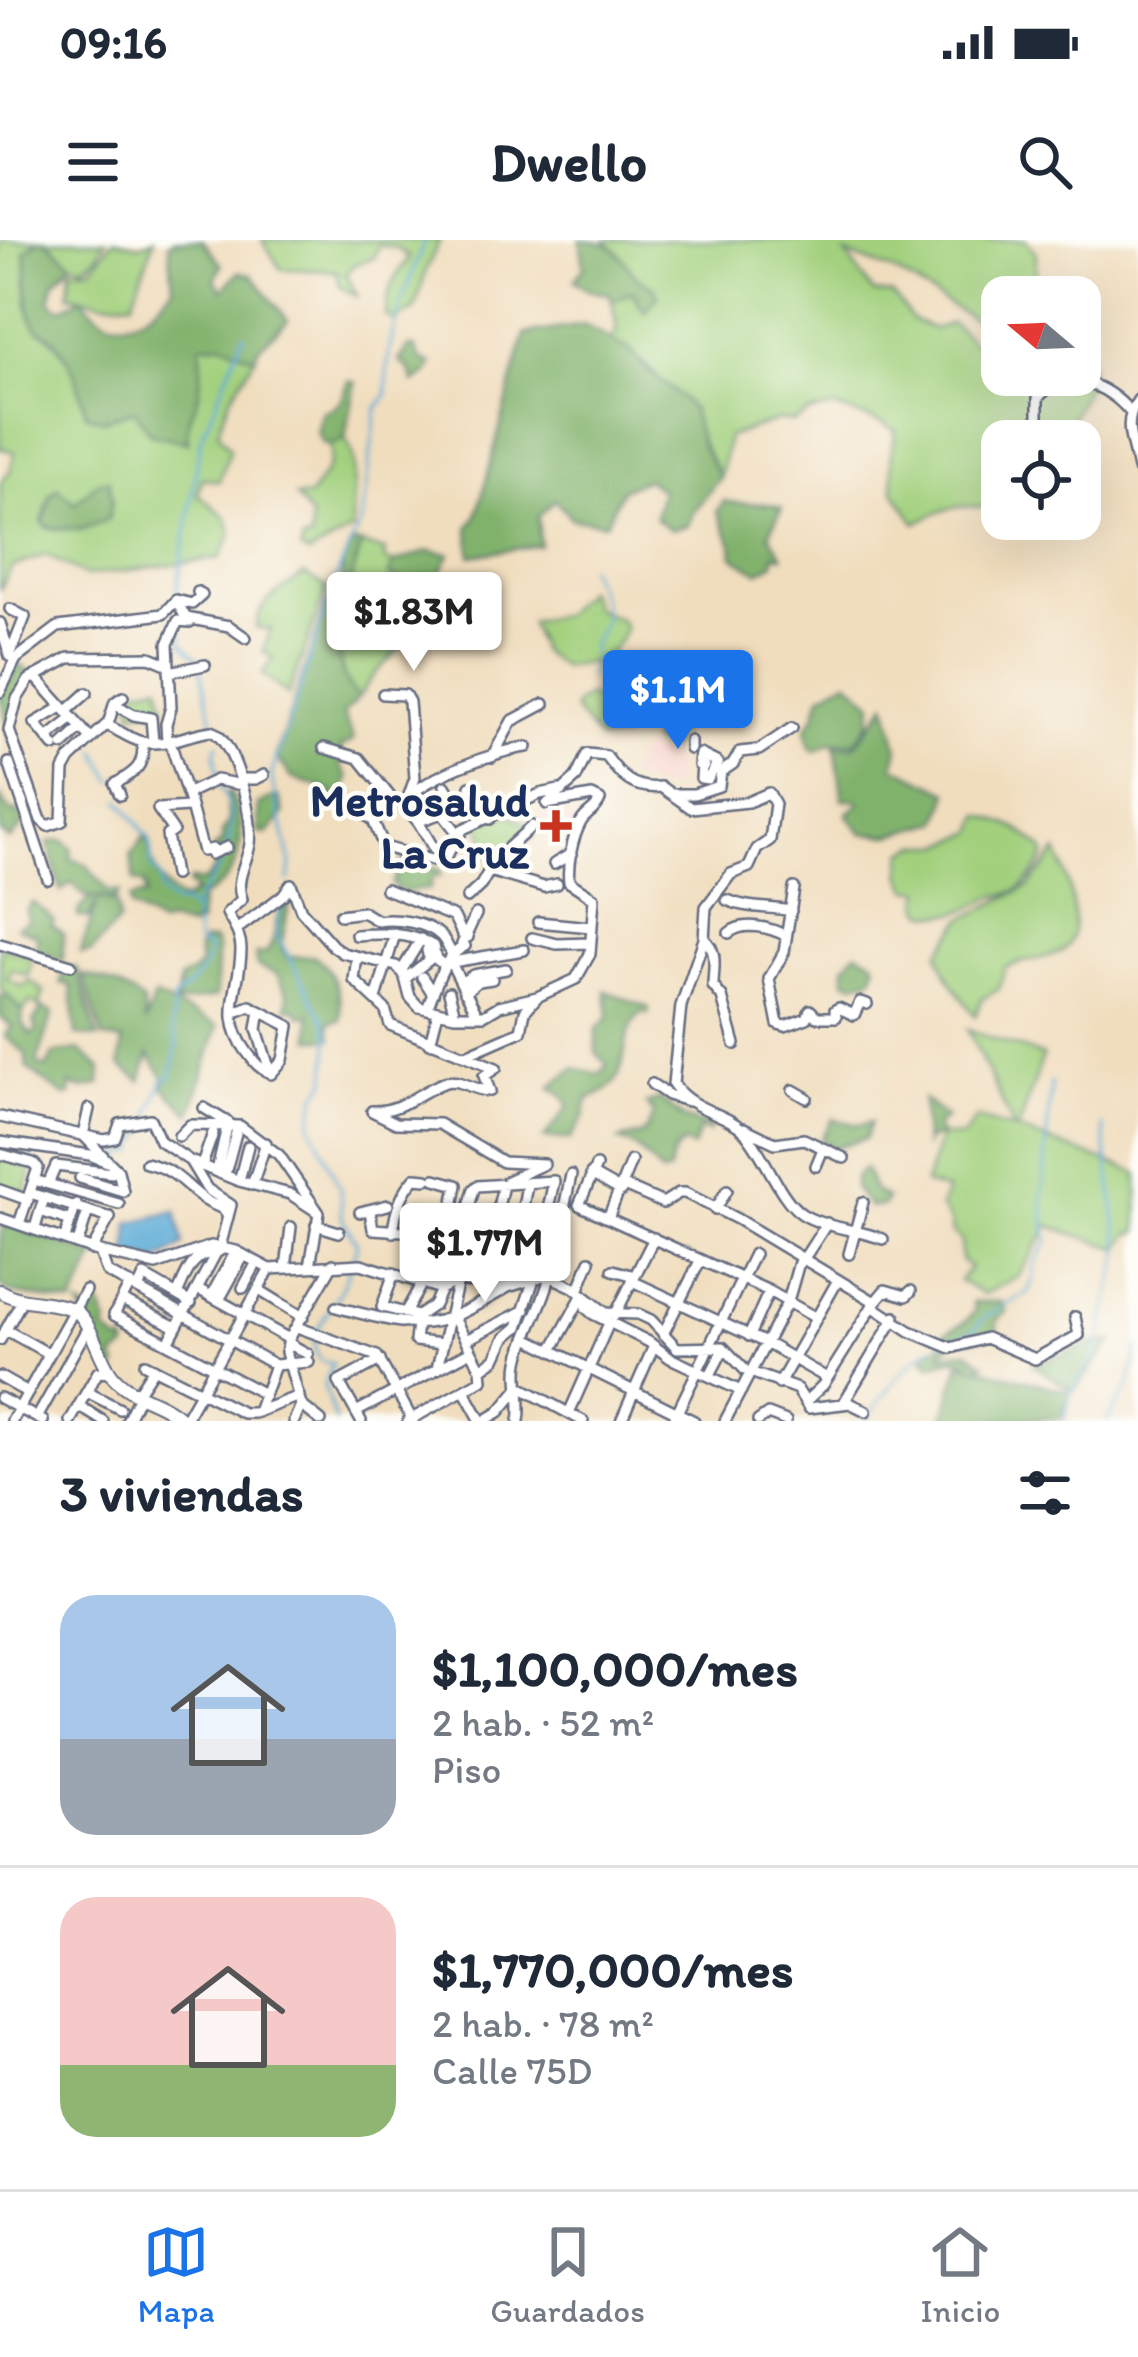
<!DOCTYPE html>
<html lang="es">
<meta charset="utf-8">
<style>
body{margin:0;font-family:Itim,sans-serif;background:#f2f2f3;color:#1f2937;height:100vh;display:flex;flex-direction:column;font-size:45px;white-space:nowrap}
*{box-sizing:border-box;margin:0}
p{font-size:39px;color:#747a83}
.icon{flex:none;width:66px;height:66px;fill:none;stroke:currentColor;stroke-width:2;stroke-linecap:round;stroke-linejoin:round}
.map{position:relative;height:1181px;overflow:hidden}
.sheet{display:flex;flex-direction:column;background:#fff;flex:1}
.sheet>*{flex:none}
.needle{width:78px;rotate:289deg}
.fabs{position:absolute;left:981px;top:36px;display:grid;gap:24px}
.fabs a{display:grid;place-items:center;width:120px;height:120px;border-radius:24px;background:#fff;box-shadow:0 12px 48px #0002;font-size:60px}
.price{position:absolute;translate:-50% -102px;padding:0 27px;border-radius:12px;background:#fff;color:#222;font-size:39px;line-height:78px;filter:drop-shadow(0 3px 6px #0008)}
.price::after{content:'';position:absolute;left:50%;top:72px;width:36px;height:27px;margin-left:-18px;background:inherit;clip-path:polygon(0 0,100% 0,50% 100%)}
.price.selected{background:#1a73e8;color:#fff}
ul{padding:0;list-style:none}
li{display:flex;align-items:center;gap:36px;height:300px;padding:0 60px}
li+li{border-top:3px solid #e0e1e3}
li span{display:grid;place-items:center;flex:none;width:336px;height:240px;border-radius:36px;color:#555}
li>.icon{margin-inline-start:auto}
span .icon{width:144px;height:144px;fill:#fffc;stroke-width:1}
li b{font-size:51px}
h2{display:flex;justify-content:space-between;align-items:center;height:144px;padding:0 60px;font-size:51px}
.status{display:flex;justify-content:space-between;align-items:center;height:84px;padding:0 60px;background:#fff;direction:ltr}
.status svg{height:33px;fill:currentColor}
header{display:flex;justify-content:space-between;align-items:center;height:156px;padding:0 60px;background:#fff;font-size:54px;font-weight:700}
.dock{display:flex;justify-content:space-around;align-items:center;height:168px;border-top:3px solid #e0e1e3;background:#fff;font-size:33px;color:#747a83}
.dock a{display:grid;justify-items:center;gap:6px}
.dock .selected{color:#1a73e8}
.map>svg:first-child{display:block}
</style>
<div class="status"><b>09:16</b><svg viewBox="0 0 49 12"><path d="M0 12V9h3v3zM5 12V6h3v6zM10 12V3h3v9zM15 12V0h3v12zM26 1h20v11H26zM47 4h2v5h-2z"/></svg></div>
<header><svg class="icon" aria-label="menu" viewBox="0 0 24 24"><path d="M4 6h16M4 12h16M4 18h16"/></svg>Dwello<svg class="icon" aria-label="search" viewBox="0 0 24 24"><circle cx="10" cy="10" r="6"/><path d="M15 15l6 6"/></svg></header>
<div class="map">
<svg width="1138" height="1181" viewBox="0 0 1138 1181">
<rect width="100%" height="100%" fill="#fdfcf7"/>
<filter id="ink" filterUnits="userSpaceOnUse"><feTurbulence type="fractalNoise" baseFrequency=".00833" numOctaves="2"/><feDisplacementMap in="SourceGraphic" scale="24" xChannelSelector="R" yChannelSelector="G"/><feConvolveMatrix kernelMatrix="1 2 1 2 8 2 1 2 1" color-interpolation-filters="sRGB"/></filter>
<filter id="wash" filterUnits="userSpaceOnUse"><feTurbulence type="fractalNoise" baseFrequency=".004" numOctaves="4" result="noise"/><feDisplacementMap in="SourceGraphic" scale="48" xChannelSelector="R" yChannelSelector="G"/><feGaussianBlur stdDeviation="2.7" result="paint"/><feColorMatrix in="noise" values="0 0 0 0 0 0 0 0 0 0 0 0 0 0 0 0 0 1.4 0 .05"/><feComposite in="paint" operator="in"/></filter>
<g filter="url(#wash)">
<rect width="100%" height="100%" fill="#f0ddbd"/>
<!-- built -->
<path fill="#f7d1c8" d="M642,508L669,515L676,522L674,548L646,545L626,536Z
M564,566L578,589L573,604L548,591L535,589L548,568Z"/>
<!-- green -->
<path fill="#a2d07d" stroke="#5e806e" stroke-width="3" fill-rule="evenodd" d="M0,0H39L25,13C29,33 24,70 36,86C40,91 46,93 51,98C73,119 79,146 87,174L103,180L135,169L187,201C186,167 206,140 200,105L222,103L255,118L229,160L218,192L230,209L219,241L202,238L198,254L226,277L232,293L220,318L86,336L46,315L12,327L0,350V243L10,231L15,212L0,208ZM98,243L112,259L108,279L81,290L47,288L42,281L51,255L74,264Z
M46,0H106L97,16L84,26L72,23Z
M114,0L139,5L154,0L133,61L104,62L69,54L71,29L91,28Z
M262,0H440L426,30L415,70L394,81L386,76C386,50 394,38 409,18L397,8L379,5L374,18L355,24L346,33L357,56L340,47L337,31L281,29Z
M606,0H1026L1036,13V57H1002V82L986,87L894,31L846,14L874,53L893,54L912,80L934,89L952,83L980,108L1002,100V135H1080V120L1090,122L1088,144L1060,201H1002V257L987,268C958,263 942,269 916,283L894,251L891,215L896,191L883,183L836,168L811,172L793,182L778,180L728,197L720,237C689,182 668,131 611,100L617,89L612,61L632,51L639,64L654,47L640,41Z
M345,199C363,222 348,261 353,290L309,314L301,310L302,301L311,299V278L296,257H309C320,239 335,226 330,205Z
M361,304L385,311L384,319L393,323L390,335C413,346 416,350 415,376L422,384L373,436L358,458C319,419 350,351 361,304Z
M304,334L327,348L288,455L262,434L274,418L263,412L271,389L256,388C259,357 283,352 304,334Z
M586,350L595,369L621,380L625,389C612,420 594,424 562,427L541,412L530,382L562,375Z
M674,439L709,451L699,462L704,473H687L671,508L652,502Z
M160,444L165,466L133,472L131,461L125,458L130,456L129,450Z
M588,456L616,466L625,483L623,498L599,500L574,470L577,463Z
M509,574L535,589L534,593L511,608L503,619L496,616L492,626L487,601L479,583Z
M981,575C1007,583 1027,591 1045,612C1041,629 1025,649 1008,654C1002,656 996,655 990,658C969,670 950,679 925,672L920,663L922,650L909,649L902,634L904,613L917,605H943L975,592Z
M1057,612C1067,632 1087,699 1060,712C1043,720 1023,720 1005,728L999,749L982,759L975,776C960,755 946,738 939,713L963,679L1029,646Z
M0,706L32,717L29,735L11,730L7,738L23,747L29,740L44,751L39,767L30,762L23,771L0,748Z
M968,790L1043,816L1018,890L1138,933V992L1129,994L1120,1009L1046,985L1045,993L1018,1037L984,1054L959,1041L970,1027L961,1020V1000L952,993L950,981L940,967L947,951L925,944L940,896L963,897L976,878L1015,890Z
M0,918L33,929L25,953L0,945Z
M413,1016L448,1026L443,1046L408,1036Z"/>
<!-- forest -->
<path fill="#81b26c" stroke="#4e7065" stroke-width="3" d="M39,0H46L72,23L54,43L50,61L61,69L82,57C110,99 147,83 173,47L169,4L173,0H202L222,25L215,40L223,50L239,32L252,35L288,80L258,108L255,118L222,103L200,105C202,119 201,140 199,154C194,177 185,172 188,202L150,194L135,170L103,180L86,174C79,146 73,119 51,97C46,93 39,91 35,86C24,69 29,33 25,12Z
M580,0C633,0 615,31 654,47L658,56L645,72L632,52L612,61L609,53L588,50L574,40L584,27Z
M584,85L630,110L644,128L681,157L692,170L701,204L720,237L694,271L688,285L671,290L655,278L661,250L647,239L622,249L606,283L572,279L555,260L538,277L540,305L471,316L469,287L477,275L525,94Z
M409,107H415L420,118L432,124L428,134L413,143L411,132L399,121Z
M348,141L356,143L345,199L330,205L323,203L317,192L323,172C340,166 344,159 348,141Z
M109,240L112,259L108,279L80,289L47,287L43,282L51,255L58,248L75,264L98,242Z
M724,261C745,266 762,260 782,268L769,294L783,316L774,315V323L758,332L733,316L732,303L717,271Z
M353,303L361,304C350,351 319,418 358,458L343,474L354,500L341,508V526L348,538L342,559L329,561L333,551L292,538L276,516L326,365L342,344V324Z
M430,311L450,314L434,346L437,365L422,384L415,376C415,350 414,345 389,335L393,323Z
M20,425L29,432L8,493L0,454Z
M848,440L873,463L870,482L855,502L831,503L816,511L810,508L806,488L815,476L821,455Z
M887,463L898,508L894,526L949,552L939,582L890,595L862,593L847,574L860,563L854,559L843,560L835,506H853L859,501Z
M230,553C251,590 241,642 201,657L199,684L193,683L190,688L168,682L160,685L130,667V659L146,655L144,644L134,641L131,615L144,597L149,600C149,626 163,651 184,661L196,652L188,644L191,640L203,642C213,634 220,620 215,607L224,601L222,593L229,581L226,555Z
M0,557L12,573L18,571L24,584L10,600L0,592Z
M275,557H279L284,574L267,594L259,593L258,565Z
M63,600L72,609L71,619L86,624L108,651L120,652L116,659L85,656L72,643L61,651L48,603Z
M406,614L430,622L433,629L439,628L441,635L432,637L430,649L402,652L392,644Z
M291,651L281,707L287,717L315,716C336,734 341,753 341,780L329,783L332,799H311L310,774L301,776L296,769L287,768L288,754L277,734L257,726L256,714L266,713C281,695 271,668 291,651Z
M92,657L116,662L119,681L91,712L80,713L97,662L89,678L78,677V671Z
M32,662L54,679L52,685L63,694V720L35,711L38,696L17,687L28,680L26,670Z
M203,701H214L217,709L216,757L176,764L180,739L193,733L200,724L198,709Z
M856,712L874,720L876,726L872,738L855,743L845,740V726Z
M64,727L77,728L98,798L76,795L71,745L61,743Z
M83,735C107,740 124,747 143,762L145,783L154,756L218,786L191,874L162,846L166,841L149,814L141,841L120,826L123,801L103,798Z
M606,751L649,768L648,774L641,773C611,805 641,841 588,859L584,877L571,899L544,898L569,866L561,854L550,847L574,828L600,834L607,825L596,812L597,788L609,777Z
M0,756L9,757L23,771L22,784L31,795L37,790L34,781L42,768L53,773L37,823L40,826L47,827L53,814L79,810L101,829L100,845L83,849L70,845V855L64,856L27,828L26,814L5,796L12,786L0,777Z
M660,859L683,878L711,887L708,892L700,888L693,908L685,904C672,909 671,919 669,931L662,934L635,906L619,901C638,892 645,904 653,873L646,864Z
M923,859L946,877L936,886L940,896L928,899L925,905Z
M833,879L859,885L871,882L866,898L832,908L821,899Z
M865,928L874,950L887,959L883,966L869,967L854,948L856,935Z
M5,983L96,1016L73,1064L12,1053L0,1046V997Z
M97,1059L108,1084L105,1090L118,1102H125L127,1108L114,1118L118,1127L112,1133L80,1067L91,1074Z
M973,1062H1002L1006,1072L997,1080V1092C978,1104 954,1092 942,1114L968,1111L985,1124L977,1127L1071,1152L1060,1178L943,1181L960,1123L972,1125C956,1113 949,1120 931,1125L925,1120L926,1112L942,1104L940,1096C955,1086 964,1087 975,1070Z
M1099,1101L1113,1102L1074,1151L1033,1125Z"/>
<!-- water -->
<path fill="#5cabd6" stroke="#3c6d9a" stroke-width="3" d="M176,971L184,1005L158,1021L128,1015L130,983Z"/>
<g fill="none" stroke-linecap="round" stroke-linejoin="round">
<!-- stream -->
<path stroke="#5cabd6" stroke-width="3" d="M588,327L602,360L605,379L591,408L594,420L589,437
M176,357L201,199L244,94
M180,383L183,403L199,420
M201,429L214,486
M97,511L113,541
M218,535L215,512L218,504
M120,560L132,576
M133,577L150,600L152,627L160,637L162,653L175,664L183,663L194,671L197,701
M289,641L291,624L271,536L337,335L361,282L377,168L387,155C385,93 404,57 425,0
M288,656L278,678V697L324,780L329,795L327,840L317,854L311,883L340,949L342,977L357,1004C353,1019 347,1035 340,1051C332,1072 301,1097 321,1121L333,1124L324,1145L335,1181
M194,671C197,655 205,651 213,637C231,609 240,574 219,544
M152,878L150,874L164,838L171,837L177,807L172,788L174,758C190,748 209,728 209,708L198,704
M117,925L124,914L136,911L135,905L150,887
M942,1102L969,1093L986,1077L1027,1053L1033,1040L1035,1024L1048,1001L1042,960L1051,843
M865,1181C886,1154 903,1123 933,1107
M1064,1181L1071,1152L1096,1116L1120,1012L1103,886
M1107,1181L1129,1146L1138,1108"/>
<!-- canal -->
<path stroke="#5cabd6" stroke-width="6" d="M548,998L549,988L560,976"/>
</g>
</g>
<g filter="url(#ink)">
<g fill="none" stroke-linecap="round" stroke-linejoin="round">
<!-- minor casing -->
<g stroke="#666c7f" stroke-width="14">
<path id="minor" d="M1138,160C1121,184 1133,203 1138,229
M1046,201L1038,182V158C1064,127 1108,144 1130,172
M1056,279L1071,283
M176,360L186,378L229,386L246,398
M176,360L192,364L202,355L198,352
M0,383L10,416
M10,415L25,377L10,369
M169,425L168,404L178,381L190,382
M169,432L205,425
M35,436L91,499
M0,452L16,419L58,387L163,374L176,360
M383,454L405,455L409,462L415,538L409,555
M114,464L134,475L151,478L153,502
M67,471L87,453
M108,484L115,462L123,457
M47,498L73,478
M63,505L81,488
M54,506L35,483L62,467
M324,508L359,518L392,559L404,565L419,583L442,623
M690,509V501
M492,517L512,481L544,464
M9,523L48,639
M702,526L701,538L708,539L716,525
M704,526L699,525L700,514L718,523
M240,539H256L264,535
M470,546L490,579
M188,553L216,540L242,545
M672,554H694L719,546L721,532L733,524L740,512L759,510L792,488
M120,555L115,544C134,533 146,526 142,502
M190,563L203,611L213,609L211,614L227,607
M350,565L373,580L384,607L442,623
M404,565C415,539 499,510 527,507
M422,580L442,573L459,595
M419,583L426,566L451,556L445,546
M557,622L554,624L571,614
M442,623L463,589L540,554L559,550
M497,632L509,607L532,586
M174,635L167,595L173,591L158,569L188,567L190,563L170,502L167,500L166,484L171,467L169,425L150,417L69,418L29,440L17,459L9,490L41,580L48,586L62,581L64,530L70,519L106,485C117,489 129,499 142,502C168,507 189,493 212,491C236,503 254,578 250,604C247,623 234,640 242,659L227,673C233,685 241,695 241,709C241,750 219,774 247,812C254,821 257,827 268,832
M794,648L784,712L769,739L778,784L785,786L807,778L810,770L817,777H836L835,770L839,768L854,775L860,762L867,764
M386,649L454,677L462,694L468,697
M467,658L481,645L489,631L544,647L557,644
M727,660C750,670 769,666 791,671
M340,675L363,672L378,681C395,678 427,682 441,696C446,701 448,708 452,714
M538,682L591,687
M236,690L283,655L291,644L301,670L333,706L343,713L396,726L404,734L410,757L419,767L455,775H484L499,766L537,757L576,739L590,714L594,658L569,642C567,625 572,598 581,582C587,572 596,571 600,560L592,556L547,564L576,538L587,514L606,516C621,537 633,550 661,547L691,568L748,562L769,553L775,564L770,600L757,609L749,627L731,634L706,667L704,699L681,766L673,844C693,872 725,872 743,890C763,910 779,959 802,974C824,988 857,989 883,999
M729,693C743,681 770,687 786,696
M356,695C383,693 409,692 433,706L436,719L445,726
M532,698L557,704L590,703
M704,699C719,711 713,729 713,746L722,757L735,804
M0,704L71,725
M357,717L354,740L385,769L390,785L496,828L484,836L490,851C474,852 458,836 443,843C419,852 401,872 372,871
M449,719L477,774
M452,722L524,710
M402,730L421,699
M422,737L433,754
M406,738L429,720L427,710
M461,743L473,735L506,729
M449,752L455,775
M465,752L478,741L492,739
M376,759L395,694
M427,769C436,747 442,717 465,706L462,704L476,674
M233,773L250,766L289,786L283,820L271,834L257,789L260,771
M430,803L438,772
M466,815L521,791L525,771L537,757
M652,844L668,855L688,861
M793,850L807,858
M204,868L229,883
M89,869L83,895L110,923
M372,871L396,883L439,884L503,922L544,924L507,941
M0,877L104,900L115,898L120,884L150,879L160,901L190,921L239,941L290,954L319,973
M744,888L775,903L804,899L844,918
M179,896L190,885L240,886L279,915L319,973L310,1026
M0,902L90,915L110,923L118,931L123,951
M0,914L33,923L38,928L19,984
M190,921L207,949L231,965L220,1007
M146,923C179,931 181,943 205,960C216,968 222,964 228,977
M202,925L213,893
M596,926L579,965L769,1051L816,1078
M816,926L823,909
M217,930L227,887
M225,934L236,893
M591,934L621,951
M80,938L123,951
M435,939L457,945L448,994
M34,940L119,964
M239,941L248,906
M48,944L56,926L112,933
M252,945L266,903
M624,946L663,963L679,953H685L737,979L875,1062L823,1145L805,1162
M0,950L28,960
M30,953L110,978
M715,970L727,950
M40,971L71,981
M370,971L373,989L448,994L515,1009
M360,972L388,965
M0,978L100,1012L156,1025L211,1006L236,1011L270,1029L361,1024L441,1049L458,1041
M608,978L631,921
M316,985L339,992
M35,988L44,958
M393,992C395,972 401,953 415,938L427,939
M65,998L76,964
M78,1003L88,971
M92,1010L110,977
M100,1012L107,1032L275,1125L309,1122
M849,1014L863,962
M803,1020L827,983
M286,1028L291,987
M613,1030L635,1036
M394,1033L382,1067L418,1076
M458,1041L508,1047L547,1035L573,1047L606,1073L638,1074L651,1080L677,1108L723,1107L745,1130L797,1149L809,1168L850,1163L866,1171
M632,1041L766,1103L827,1138
M130,1044L114,1075L262,1153
M481,1044L503,945
M243,1048L256,1024
M138,1049L144,1036L191,1063
M198,1049L289,1099
M441,1049L434,1065L418,1076L415,1101L443,1104
M259,1050L303,1077
M578,1051L590,1021
M177,1055C186,1035 192,1012 216,1013
M211,1056L236,1011
M122,1060L176,1087
M219,1060L244,1015
M587,1060L586,1068L593,1074L649,1102L670,1118L741,1151
M875,1062L885,1050L906,1056L911,1051
M872,1066L910,1091L951,1108L986,1098L1035,1119L1079,1095L1075,1077
M336,1067C423,1089 429,1095 508,1047L527,945
M405,1073L422,1043
M615,1075L654,998
M297,1087L377,1116L413,1181
M6,1090L49,1114
M663,1094L700,1021
M749,1096L769,1051
M529,1099L694,1181
M0,1100L19,1066
M466,1100L525,1070
M168,1103L216,1013L224,1008
M288,1103L308,1114
M552,1110L582,1056
M145,1124L243,1173H254L299,1156
M437,1128L458,1041L461,996L474,949L477,946L554,941L548,969
M481,1129L495,1119L505,1098L518,1087L535,1036
M710,1135L721,1114
M0,1137L28,1153
M779,1144L838,1040
M520,1147L583,1181
M87,1152L120,1169
M465,1152L481,1181
M136,1155L154,1128
M0,1158L43,1181
M843,1164L895,1077
M301,1165L321,1181
M79,1166L103,1181
M258,1172L275,1125
M356,1172L471,1111
M569,1173L609,1083
M37,1178L88,1087
M12,1181L85,1050
M70,1181L98,1132L110,1133
M127,1181L139,1156
M184,1181L270,1029
M294,1181L301,1165L286,1112L289,1099L333,1024
M361,1181L339,1142L380,1120
M408,1181L482,1140L481,1129L454,1078
M484,1181L499,1172L520,1147
M519,1181C523,1161 515,1141 519,1122C525,1084 564,1040 547,1001L561,983L571,935
M621,1181L653,1108
M673,1181L754,1014
M725,1181L788,1061L800,1019
M758,1181L768,1174L786,1181"/>
</g>
<!-- major casing -->
<g stroke="#666c7f" stroke-width="16">
<path id="major" d="M0,1051C23,1065 50,1059 74,1070C90,1078 99,1119 112,1135C131,1159 162,1159 183,1181"/>
</g>
<!-- minor -->
<use href="#minor" stroke="#fff" stroke-width="9"/>
<!-- major -->
<use href="#major" stroke="#fff" stroke-width="12"/>
</g>
</g>
<!-- markers -->
<path fill="#c8321e" stroke="#fdfcf7" stroke-width="4.5" d="M550 568h12v12h12v12h-12v12h-12v-12h-12v-12h12z"/>
<g text-anchor="middle" stroke-width="9" stroke-linejoin="round" paint-order="stroke">
<!-- poi labels -->
<g font-size="45" font-weight="bold" fill="#1b2f5e" stroke="#fdfcf7" text-anchor="end">
<text x="529" y="576">Metrosalud<tspan x="529" dy="52">La Cruz</tspan></text>
</g>
</g>
</svg>
<div class="fabs">
<a><svg class="needle" viewBox="-14 -14 28 28"><path d="M0-13l5 13h-10z" fill="#e53935"/><path d="M0 13l5-13h-10z" fill="#747a83"/></svg></a>
<a><svg class="icon" aria-label="locate" viewBox="0 0 24 24"><circle cx="12" cy="12" r="6"/><path d="M12 2v4M12 18v4M2 12h4M18 12h4"/></svg></a>
</div>
<b class="price" style="left:414px;top:434px">$1.83M</b>
<b class="price selected" style="left:678px;top:512px">$1.1M</b>
<b class="price" style="left:485px;top:1065px">$1.77M</b>
</div>
<section class="sheet">
<h2>3 viviendas<svg class="icon" aria-label="filters" viewBox="0 0 24 24"><path d="M4 7h16M4 17h16"/><circle cx="9" cy="7" r="2"/><circle cx="15" cy="17" r="2"/></svg></h2>
<ul>
<li><span style="background:linear-gradient(#a9c7e8 60%,#9aa5b1 0)"><svg class="icon" aria-label="home" viewBox="0 0 24 24"><path d="M3 11l9-7 9 7M6 9v11h12V9"/></svg></span><div><b>$1,100,000/mes</b><p>2 hab. · 52 m²</p><p>Piso</p></div></li>
<li><span style="background:linear-gradient(#f6c9c9 70%,#8fb573 0)"><svg class="icon" aria-label="home" viewBox="0 0 24 24"><path d="M3 11l9-7 9 7M6 9v11h12V9"/></svg></span><div><b>$1,770,000/mes</b><p>2 hab. · 78 m²</p><p>Calle 75D</p></div></li>
</ul>
</section>
<nav class="dock">
<a class="selected"><svg class="icon" aria-label="map" viewBox="0 0 24 24"><path d="M3 6l6-2 6 2 6-2v14l-6 2-6-2-6 2zM9 4v14M15 6v14"/></svg>Mapa</a>
<a><svg class="icon" aria-label="saved" viewBox="0 0 24 24"><path d="M7 4h10v16l-5-4-5 4z"/></svg>Guardados</a>
<a><svg class="icon" aria-label="home" viewBox="0 0 24 24"><path d="M3 11l9-7 9 7M6 9v11h12V9"/></svg>Inicio</a>
</nav>
